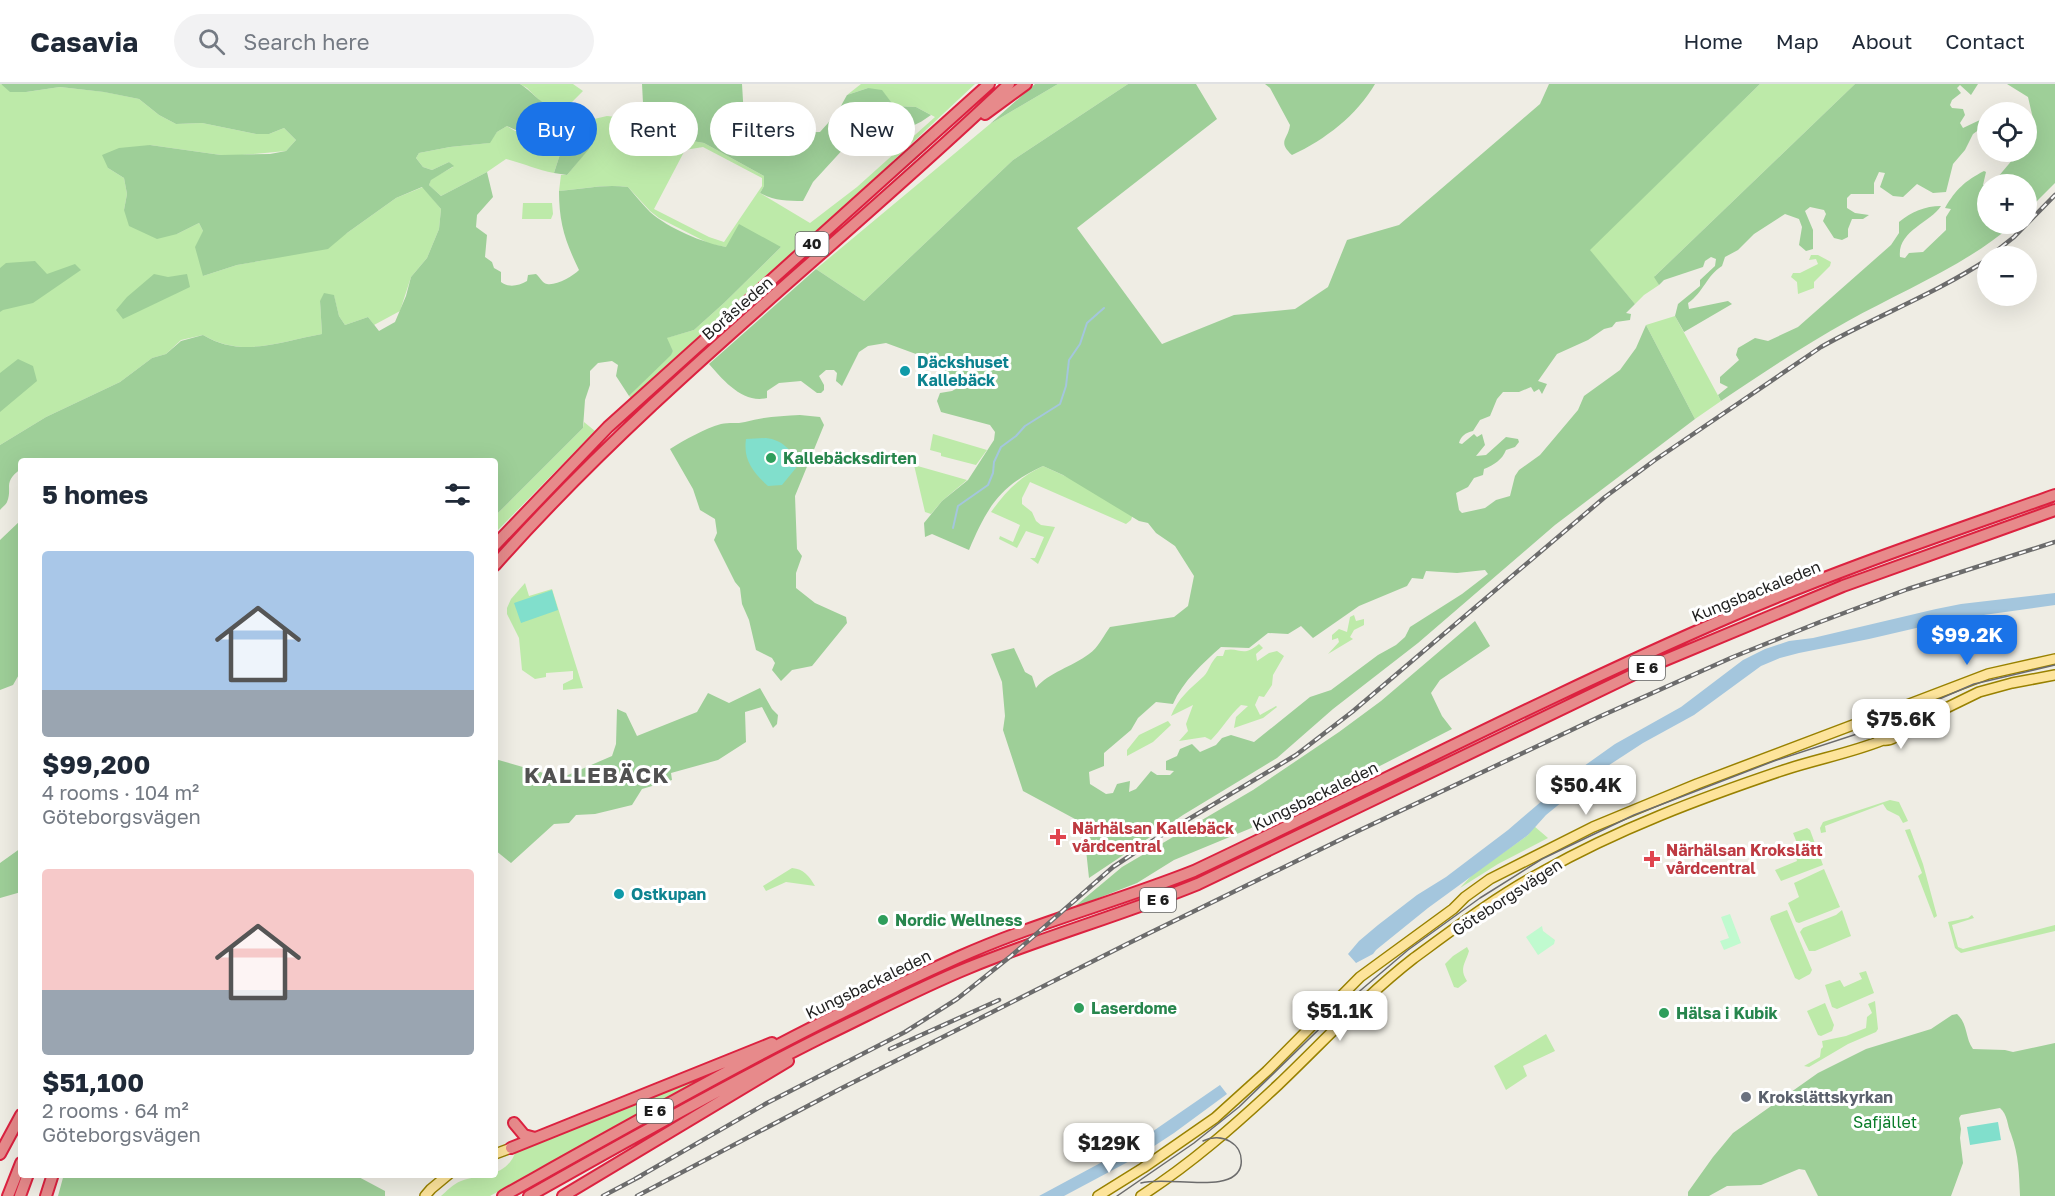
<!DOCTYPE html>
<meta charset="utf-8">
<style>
body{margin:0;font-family:"Golos Text",sans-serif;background:#f2f2f3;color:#1f2937;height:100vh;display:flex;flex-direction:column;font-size:22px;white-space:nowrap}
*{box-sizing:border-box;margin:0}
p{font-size:20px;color:#747a83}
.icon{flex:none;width:33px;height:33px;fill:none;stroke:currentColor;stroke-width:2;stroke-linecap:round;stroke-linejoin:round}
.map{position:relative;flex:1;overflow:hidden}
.panel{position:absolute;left:18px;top:374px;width:480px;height:720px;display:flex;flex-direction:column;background:#fff;border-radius:6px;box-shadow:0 6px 24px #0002}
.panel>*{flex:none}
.top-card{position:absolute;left:516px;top:18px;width:570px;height:54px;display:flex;gap:12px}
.controls{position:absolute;left:1977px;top:18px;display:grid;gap:12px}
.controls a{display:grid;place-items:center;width:60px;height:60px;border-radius:50%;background:#fff;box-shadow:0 6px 24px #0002;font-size:30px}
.price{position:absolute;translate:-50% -51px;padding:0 14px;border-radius:12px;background:#fff;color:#222;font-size:20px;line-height:39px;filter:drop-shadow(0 2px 3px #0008)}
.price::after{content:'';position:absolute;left:50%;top:36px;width:18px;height:14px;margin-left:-9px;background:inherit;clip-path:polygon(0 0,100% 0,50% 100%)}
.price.on{background:#1a73e8;color:#fff}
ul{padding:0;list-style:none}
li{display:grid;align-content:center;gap:12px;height:318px;padding:0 24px}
li span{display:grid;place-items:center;height:186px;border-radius:6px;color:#555}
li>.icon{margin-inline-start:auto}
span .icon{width:108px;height:108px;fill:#fffc;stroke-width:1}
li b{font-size:26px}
h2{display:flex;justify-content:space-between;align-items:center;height:72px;padding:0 24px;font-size:26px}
.tag{padding:0 21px;border-radius:27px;background:#fff;box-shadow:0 6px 24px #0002;font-size:21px;line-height:54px}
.tag.on{background:#1a73e8;color:#fff}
header{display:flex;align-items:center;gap:36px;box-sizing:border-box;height:84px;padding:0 30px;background:#fff;border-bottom:2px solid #e0e1e3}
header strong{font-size:28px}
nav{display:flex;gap:33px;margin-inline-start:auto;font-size:21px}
.search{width:420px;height:54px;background:#f2f2f3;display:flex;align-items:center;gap:15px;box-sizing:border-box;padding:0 21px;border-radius:33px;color:#747a83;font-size:22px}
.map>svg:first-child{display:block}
</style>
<header>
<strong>Casavia</strong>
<div class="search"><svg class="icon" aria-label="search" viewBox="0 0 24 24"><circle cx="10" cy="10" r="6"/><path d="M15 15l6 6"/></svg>Search here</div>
<nav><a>Home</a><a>Map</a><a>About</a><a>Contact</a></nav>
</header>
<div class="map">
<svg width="2055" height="1112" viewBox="0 0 2055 1112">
<rect width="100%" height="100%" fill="#efede4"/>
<!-- grass -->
<path fill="#bdeaa9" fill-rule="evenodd" d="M0,0L26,8L60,3L105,8L139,15L159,31L176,40L202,39L256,50H269L284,44L296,56L286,67L242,71H221L150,61L108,84L124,94L127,110L124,126L177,150L199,139L203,147V192L237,181L270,175L347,149L396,114L423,103L441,125L439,145L427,174L411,193L400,227L374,241L368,233L345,241L339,232L334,212L320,217L322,250C280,257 244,275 203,251L181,256L166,270L152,274L120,298L46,333L0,361Z
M520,0H573L583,7L572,18L556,24L541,18L527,4Z
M861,0H975L848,119L631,314L629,312L673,267L666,254L694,246L724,219L781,163H726L710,160L659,134L650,127L628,103C603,100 583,105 559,107L561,91H567L589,64L588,56L574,49L577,39L607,32L638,35L642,46L645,49L657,43L686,56L704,59L764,92V102L760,109L810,139L857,103L935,33L916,23L894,22L868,4L847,11ZM703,63L762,94V102L724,158L709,153L654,125L685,66Z
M1058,0H1128L1013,76L864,217L816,185L990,40Z
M1760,0H1855L1655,192L1659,201L1644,211L1635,220L1589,166Z
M507,42L515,47L528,45L537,53L562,64L554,89C537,86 523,79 506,75L487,88L441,112L429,101L431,95L453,83L449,78L432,86L423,83L416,74L419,69L450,63L489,59L497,48Z
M523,119H552L553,130L551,135H522Z
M1811,171H1818L1831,178L1830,182L1814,198V204L1798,210L1797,198L1791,193L1793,189H1800L1818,180L1816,175L1809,176Z
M1675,232L1721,317L1695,335L1646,241Z
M584,338L595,347L495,449V432L583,344Z
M933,350L987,366L976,381L941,372V369L930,366Z
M914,381L967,396L942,417L931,430L925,428Z
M1043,382L1135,424L1131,436L1126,440L1030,398L1022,414V420L1032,428L1036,437L1041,441L1055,443L1038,480L1030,474H1035L1044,453L1026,447L1017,464L999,455L1000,452L1013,458L1020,441L991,428C1006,407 1020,393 1043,382Z
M525,499L529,512L552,505L583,604L563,606V600L573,595V587L546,589V593L535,595L522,586L519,554L507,530V524L511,515Z
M1354,531L1356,537L1364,535V541L1354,546L1350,553L1353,555L1328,570L1339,558L1338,554L1332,556V551L1339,545L1347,548L1350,533Z
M1259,560L1263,564L1256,570L1257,577L1269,569L1277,567L1284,572L1273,591L1272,601L1264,613L1259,612L1255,621L1260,631L1276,622L1277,623L1263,634L1234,644L1236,633L1248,622L1241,621C1229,632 1222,645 1211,656L1205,653L1179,657L1188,647L1186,640L1193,621L1171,632C1178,614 1190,605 1204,592C1209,587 1210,579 1217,572H1223L1225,566C1241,563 1242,574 1259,560Z
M1168,637L1171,641L1153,658L1127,672V666L1139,651Z
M1890,716L1899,718L1908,737L1903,739L1899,732L1887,726L1883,720L1825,742L1826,748L1821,749L1820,744L1823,738Z
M1534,742L1548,754L1498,780L1460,804L1473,790L1528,751Z
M1807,744L1810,746L1823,781L1781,797L1775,786L1797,777L1794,767L1799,764L1793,749Z
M1910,745L1923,780L1937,832L1934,834L1918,792L1922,789L1905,746Z
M792,784C804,785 809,792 815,802L786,798L766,807L763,802Z
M1824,785L1840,823L1799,839L1796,838L1788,819L1799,813L1794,799Z
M1787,826L1812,886L1810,890L1799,896L1795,894L1770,835L1771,832Z
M1842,826L1851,852L1815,867H1809L1800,848L1803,844L1836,831Z
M1972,831L1974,834L1952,841L1958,863L1963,865L2055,841V847L1961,869L1955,864L1948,838L1968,834Z
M1467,863L1469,867C1465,880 1459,885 1467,897L1458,904L1454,903L1445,880L1453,872Z
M1866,887L1874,909L1837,925L1832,923L1825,901L1840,896L1844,903L1862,895L1859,889Z
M1875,917L1878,945L1876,948L1848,960L1809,983L1804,982L1820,973L1821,965L1823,963L1822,957L1846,952L1866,944L1867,933L1872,929L1868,920Z
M1825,919L1834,941L1832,947L1821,952L1818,951L1807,927Z
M1546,950L1555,967L1523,982L1527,992L1506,1006L1494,982Z
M721,985L490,1112H441C447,1107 453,1100 461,1097C484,1089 506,1094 516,1067Z"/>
<!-- forest -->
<path fill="#9ecf98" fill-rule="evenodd" d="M1,0H520C538,11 542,27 567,21L572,26L563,50L574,49L588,56L589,65L567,91L554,89L562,64L537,53L528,45L520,48L507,42L497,48L490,59L450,63L419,69L416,74L423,83L432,86L449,78L454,82L431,96L429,101L441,112L487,88L493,113L477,131L476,143L487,151L485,173L492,178L494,184L501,188V198C509,204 518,202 527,197L528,191L536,190C540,193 542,199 547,200C556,202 573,192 579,186C565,157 559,139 559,107C584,105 603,100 628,103C635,111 642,120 650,128C668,144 703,159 726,163L739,140L781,163L724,219L694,246L667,254L673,267L671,271L629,312L616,292L618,281L612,277L598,279L590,287V301L585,316L583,344L495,432V376H21V385C2,398 13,404 7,418C6,421 2,423 0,426V361L46,333L120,298L152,274L166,270L181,257L203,251C243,275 280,257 322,250L320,217L324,209L334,211L339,232L345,241L368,233L379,247L395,238L406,212L411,193L427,174L439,145L441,125L422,103L396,114L347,149L328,165L237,181L203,192L195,163L203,147L199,139L177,150L157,155L129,142L124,126L127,110L124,94L108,84L102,71L119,64L150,61L221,71L270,70L286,67L296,56L284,44L269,50H256L202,39L176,40L159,31L139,15L104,8L60,3L26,8H10Z
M642,0H742L745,50L820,48L837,29L847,11L868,4L882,6L894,22L916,23L931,31C903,52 888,45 857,50L813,98L803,117C787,117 774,117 760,109L764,102V92L704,59L686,56L657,43L646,49L642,46L643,19Z
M1035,0H1058L990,40Z
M1128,0H1196L1217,35L1077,144L1162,260L1234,231L1295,225L1328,203L1347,156L1399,141L1540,20L1549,0H1760L1590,166L1635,220L1626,229L1631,230L1630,236L1616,238L1612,243L1604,245L1588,256L1557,270L1538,297L1547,300L1542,310L1539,305L1534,308L1531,303L1519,308H1503L1497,315L1490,332L1480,336L1473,347C1465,349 1461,352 1459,359L1462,360L1474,350L1477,353L1482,350L1485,361L1476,372L1486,371L1506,353L1518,355L1519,358L1515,363L1506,366C1502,376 1494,381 1484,385L1483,391L1474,394L1468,403L1456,409L1459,426L1462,429L1485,424L1496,416L1510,412L1515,392L1519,386L1540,371L1578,326L1584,312L1620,286L1636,264L1646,241L1695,335L1555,441L1418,559L1333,625L1277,674L1183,731L1089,794L1084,747L1075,735L1023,707L1003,646L1005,632L1002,598L991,570L1014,564L1025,588L1032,592L1036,604C1049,588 1072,583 1089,570C1098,564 1104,551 1110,543L1174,533L1188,522L1194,492L1175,462L1156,449L1148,439L1139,437L1063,391L1043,382C999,402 987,424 969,466L932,450L925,453L924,439L942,417L968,396L994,356L995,348L990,341L941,328L937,317L940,309L952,307L961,302L935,277L886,259L868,262L859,268L842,302L836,297L837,289L834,286H826L819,292L824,301V306L821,309H817L801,297L779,299L767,307V314C743,320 723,296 709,280L816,185L864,217L1013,76ZM1485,486L1488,490L1462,510L1410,543L1405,553L1396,561L1378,571L1331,606L1310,613L1254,658L1231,651L1222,654L1216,661L1200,668L1192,660L1180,665L1177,672L1166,677V686L1174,687L1170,691H1157L1151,687L1136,705L1129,708L1130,697L1117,700L1113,709L1106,710L1090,700L1089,688L1104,682V669L1131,646L1138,634L1156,618L1173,620C1183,597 1203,579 1221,563L1249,564L1268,549L1288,550L1301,542L1313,554L1359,522L1407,502L1412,494L1423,495L1426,487L1457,489Z
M1265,0H1375C1357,31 1325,56 1292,71C1277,57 1288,56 1290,41L1270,4Z
M1855,0H1978L1971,11L1960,1L1957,4L1961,9L1952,16L1950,21L1952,24L1963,25L1965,31L1960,39L1963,44L1982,35L1987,40L1973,50L1965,66L1953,80L1946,108L1933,109L1917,100L1903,113L1893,112L1880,103L1885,89L1879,88L1874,99V110H1851L1847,114V124L1855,129L1869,131L1863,135H1852L1848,145V153L1842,156L1834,154L1823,137L1826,130L1824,126L1810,123L1805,127L1813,146V165L1806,167L1799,161L1802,143L1799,135L1785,130L1754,150L1738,166L1725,173L1722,182C1706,192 1704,208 1688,219L1689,225L1728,217L1732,220L1684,248L1675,232L1678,220L1700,202V196L1715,182L1716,175L1711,173L1705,177L1703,183L1664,196L1659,201L1654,193Z
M2007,0H2055V99L2027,127L2026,100H1992L2019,68H2026L2027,50L2034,39L2028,13Z
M1984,87L1986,88L1983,101L1987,104L1988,140H2013C1970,179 1900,208 1848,237C1805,261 1762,289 1721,317L1718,311L1728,303L1720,299V293L1739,276L1736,271L1738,264L1755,254L1768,257L1798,243L1891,161L1899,149V138C1911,128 1925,122 1941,122C1930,139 1897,147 1900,173L1905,174L1909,169L1923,168L1946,146V133L1951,125L1945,124C1956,105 1965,97 1984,87Z
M35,177L47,190L75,180L81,186L33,219L3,226L0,228V184L6,179Z
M154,190L168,193L187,190L190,203L123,235L116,226L127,213Z
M18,275L33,282L37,297L0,328V289Z
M800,331L820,333L824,341L795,412L797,465L802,472L796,489V504L815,519L846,533L847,539L812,582L792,586L781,597L772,586L775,579L772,574L756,566L749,536L742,520L740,504L735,498L714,456L717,449L715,435L700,426L693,405L670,365C686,355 704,345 721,340C729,338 737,340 745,338C763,333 781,332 800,331Z
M21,436V587L13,601L0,606V456Z
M1475,537L1490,562L1440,596L1431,609L1442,632L1452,645L1333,706L1249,745L1174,776L1137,799L1073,824L1122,783L1253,706L1339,648L1381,617Z
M760,604L772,625L778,631L777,640L773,644L762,623L745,628L746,658L718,676L671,689L672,696L642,705L632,721L595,730L576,731L569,739L554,740L511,779L495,766V675L561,694L612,672L616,660L617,625L626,629L637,652L697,628L708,609L729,619Z
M21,764V808L0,814V779Z
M1957,930C1968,940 1965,954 1973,965L2005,966L2013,968L2055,959V1112H2020C2019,1089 2019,1072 2011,1050C2007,1041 2008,1031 2000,1024L1961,1031L1959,1034L1961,1045L1960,1054L1963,1079L1951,1112H1818L1805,1086L1799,1085L1761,1101L1727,1102L1709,1112H1688V1108L1713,1073L1733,1049L1818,989L1866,965L1931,945L1952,931Z
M64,1090L355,1091L385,1107V1112H58Z"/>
<!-- park -->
<path fill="#c0facf" d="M1730,830L1741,859L1724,866L1720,857L1729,854L1721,833Z
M1542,842L1543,847L1555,856L1554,860L1538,871L1526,853Z"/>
<!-- pitch -->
<path fill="#81dfcc" d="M766,354C783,356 790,366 800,379L782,401L768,402C753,388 743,376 746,355Z
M552,506L558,526L521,539L514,519Z
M1998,1038L2001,1056L1970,1061L1967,1043Z"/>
<!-- water -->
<path fill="#a4c6dd" d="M2055,509V521L1955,535L1869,555L1799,569L1780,574L1761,582L1694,631L1643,659L1600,687L1546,731L1528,751L1428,824L1376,866L1373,870L1356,879L1348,870L1359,857L1378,841L1417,811L1446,793L1508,746L1577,687L1615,660L1681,623L1743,576L1765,565L1789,557L1813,554L1936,525L1961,520Z
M1220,1001L1227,1010L1174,1049L1139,1072L1064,1112H1039L1130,1063Z"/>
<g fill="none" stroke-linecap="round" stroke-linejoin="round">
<!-- stream -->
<path stroke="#a4c6dd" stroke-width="2" d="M953,444L958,422L988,401L993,389L994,378L1001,363L1016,352L1025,342L1060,320L1066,302L1069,276L1080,260L1087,239L1104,224"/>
<!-- major casing -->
<g stroke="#988100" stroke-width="12">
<path id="major" d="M1891,627L1899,633L1901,646
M1874,633L1872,640L1873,648L1883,656
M495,1070L511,1064
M425,1112L431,1105L449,1090
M1098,1112L1143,1084L1215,1034L1267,987L1360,893L1453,825L1465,813L1490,795L1593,743L1697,700L1874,633L1881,628L1891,627L1988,590L2055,575
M1141,1112C1191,1080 1235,1041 1278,1001C1323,958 1365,912 1414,874C1455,844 1497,812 1542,788C1618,745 1701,714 1784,686C1817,675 1851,669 1883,656C1892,657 1897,653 1901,646L1979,608L2012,599L2055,591"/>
</g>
<!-- highway casing -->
<g stroke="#dc2240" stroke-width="14">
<path id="highway" d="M985,30L1026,0
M495,461L608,343L989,0
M495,481C651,305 839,162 1009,0
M514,1039L524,1051L535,1054
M511,1064L772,959
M0,1070L21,1031
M8,1112L21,1079
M20,1112L28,1090
M46,1112L53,1090
M503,1112C653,1028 802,943 959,873C1035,839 1116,818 1194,787C1372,703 1547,612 1727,534C1834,487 1945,450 2055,411
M529,1112C626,1057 724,1002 824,952C872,929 919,904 968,884C1043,853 1122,831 1198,800L1651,582L1843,502L2055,426
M563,1112L788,977"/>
</g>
<!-- major -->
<use href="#major" stroke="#fde49b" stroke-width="9"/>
<!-- highway -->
<use href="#highway" stroke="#e78a8b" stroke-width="10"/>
<!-- tram -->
<path stroke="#6c6c6c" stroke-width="1.5" d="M1141,1099C1167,1091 1235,1112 1241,1081C1244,1059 1221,1048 1203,1057
M1117,1112L1194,1059L1239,1023L1348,917L1408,866L1480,814L1542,775L1634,731L1774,677L1863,648L1974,600L2055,581"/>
<!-- rail casing -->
<g stroke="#6c6c6c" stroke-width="4.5">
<path id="rail" d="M1990,172L2014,153L2055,111
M890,965L999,916
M635,1095L767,1019L905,948L957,915L1011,872L1113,783L1157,754L1296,671L1352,628L1605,413L1655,376L1821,263C1876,232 1935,210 1988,175
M603,1112L641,1092
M637,1112L840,1005L1127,860L1358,747L1601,632L1733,573L1820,538L1908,505L2055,458"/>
</g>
<!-- rail -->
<use href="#rail" stroke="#fff" stroke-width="2" stroke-dasharray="7" stroke-linecap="butt"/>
</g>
<!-- markers -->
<g fill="#0f9aa8" stroke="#fff" stroke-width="2">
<circle cx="905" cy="287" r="6"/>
<circle cx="619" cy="810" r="6"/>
</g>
<g fill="#2e9e5b" stroke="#fff" stroke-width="2">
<circle cx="771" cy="374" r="6"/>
<circle cx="883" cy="836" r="6"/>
<circle cx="1079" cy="924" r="6"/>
<circle cx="1664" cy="929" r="6"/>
</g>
<g fill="#e0444e" stroke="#fff" stroke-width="2">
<path d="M1055 744h6v6h6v6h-6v6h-6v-6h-6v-6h6z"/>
<path d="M1649 766h6v6h6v6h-6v6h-6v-6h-6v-6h6z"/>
</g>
<circle fill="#6b7280" stroke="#fff" stroke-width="2" cx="1746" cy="1013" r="6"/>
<g text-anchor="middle" stroke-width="6" stroke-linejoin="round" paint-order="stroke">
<!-- shield labels -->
<g fill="#fff" stroke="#626262" stroke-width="1.5">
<rect x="795.5" y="148" width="33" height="24" rx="4.5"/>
<rect x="1629" y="572" width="36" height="24" rx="4.5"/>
<rect x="1140" y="804" width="36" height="24" rx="4.5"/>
<rect x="637" y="1015" width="36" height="24" rx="4.5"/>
</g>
<g font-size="15" font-weight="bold" fill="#1e1e1e">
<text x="812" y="165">40</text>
<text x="1647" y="589">E 6</text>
<text x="1158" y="821">E 6</text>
<text x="655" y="1032">E 6</text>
</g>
<!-- street labels -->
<g font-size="16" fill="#1e1e1e" stroke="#fff">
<text transform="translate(737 224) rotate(-41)" y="6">Boråsleden</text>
<text transform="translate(1756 507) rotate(-22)" y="6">Kungsbackaleden</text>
<text transform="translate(1315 712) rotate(-26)" y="6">Kungsbackaleden</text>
<text transform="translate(1507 813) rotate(-33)" y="6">Göteborgsvägen</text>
<text transform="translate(868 900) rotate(-26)" y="6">Kungsbackaleden</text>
</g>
<!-- culture labels -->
<g font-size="16" font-weight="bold" fill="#0d838f" stroke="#fff" text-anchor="start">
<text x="917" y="284">Däckshuset<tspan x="917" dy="18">Kallebäck</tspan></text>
<text x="631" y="816">Ostkupan</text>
</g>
<!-- leisure labels -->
<g font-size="16" font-weight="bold" fill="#27864d" stroke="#fff" text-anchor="start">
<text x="783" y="380">Kallebäcksdirten</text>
<text x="895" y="842">Nordic Wellness</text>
<text x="1091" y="930">Laserdome</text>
<text x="1676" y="935">Hälsa i Kubik</text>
</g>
<!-- health labels -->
<g font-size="16" font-weight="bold" fill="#be3a42" stroke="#fff" text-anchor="start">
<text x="1072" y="750">Närhälsan Kallebäck<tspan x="1072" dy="18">vårdcentral</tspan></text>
<text x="1666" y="772">Närhälsan Krokslätt<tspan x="1666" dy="18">vårdcentral</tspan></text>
</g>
<!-- worship labels -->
<g font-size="16" font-weight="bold" fill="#5b616d" stroke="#fff" text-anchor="start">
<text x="1758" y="1019">Krokslättskyrkan</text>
</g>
<!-- park labels -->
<g font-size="16" fill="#0a7d29" stroke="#fff">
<text x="1885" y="1044">Safjället</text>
</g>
<!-- district labels -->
<g font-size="22" font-weight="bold" letter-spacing="1.5" fill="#515151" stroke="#fff">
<text x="597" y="699">KALLEBÄCK</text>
</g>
</g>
</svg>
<div class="controls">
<a><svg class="icon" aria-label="locate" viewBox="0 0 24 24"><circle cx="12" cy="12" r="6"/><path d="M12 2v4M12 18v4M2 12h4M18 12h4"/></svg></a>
<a>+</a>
<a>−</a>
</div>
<b class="price on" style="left:1967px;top:582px">$99.2K</b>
<b class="price" style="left:1901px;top:666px">$75.6K</b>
<b class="price" style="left:1586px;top:732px">$50.4K</b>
<b class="price" style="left:1340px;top:958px">$51.1K</b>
<b class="price" style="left:1109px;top:1090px">$129K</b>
<div class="top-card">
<a class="tag on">Buy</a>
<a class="tag">Rent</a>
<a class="tag">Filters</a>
<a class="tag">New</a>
</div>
<section class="panel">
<h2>5 homes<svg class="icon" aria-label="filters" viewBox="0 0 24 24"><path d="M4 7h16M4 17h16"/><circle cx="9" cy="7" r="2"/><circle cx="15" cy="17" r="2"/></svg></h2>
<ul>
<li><span style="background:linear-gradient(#a9c7e8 75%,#9aa5b1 0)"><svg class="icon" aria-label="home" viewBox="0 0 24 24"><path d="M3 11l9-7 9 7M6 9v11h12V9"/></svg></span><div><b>$99,200</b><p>4 rooms · 104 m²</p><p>Göteborgsvägen</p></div></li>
<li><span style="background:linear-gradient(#f6c9c9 65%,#9aa5b1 0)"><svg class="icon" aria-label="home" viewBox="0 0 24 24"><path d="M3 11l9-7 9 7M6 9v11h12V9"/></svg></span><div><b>$51,100</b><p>2 rooms · 64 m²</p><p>Göteborgsvägen</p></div></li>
</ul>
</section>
</div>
